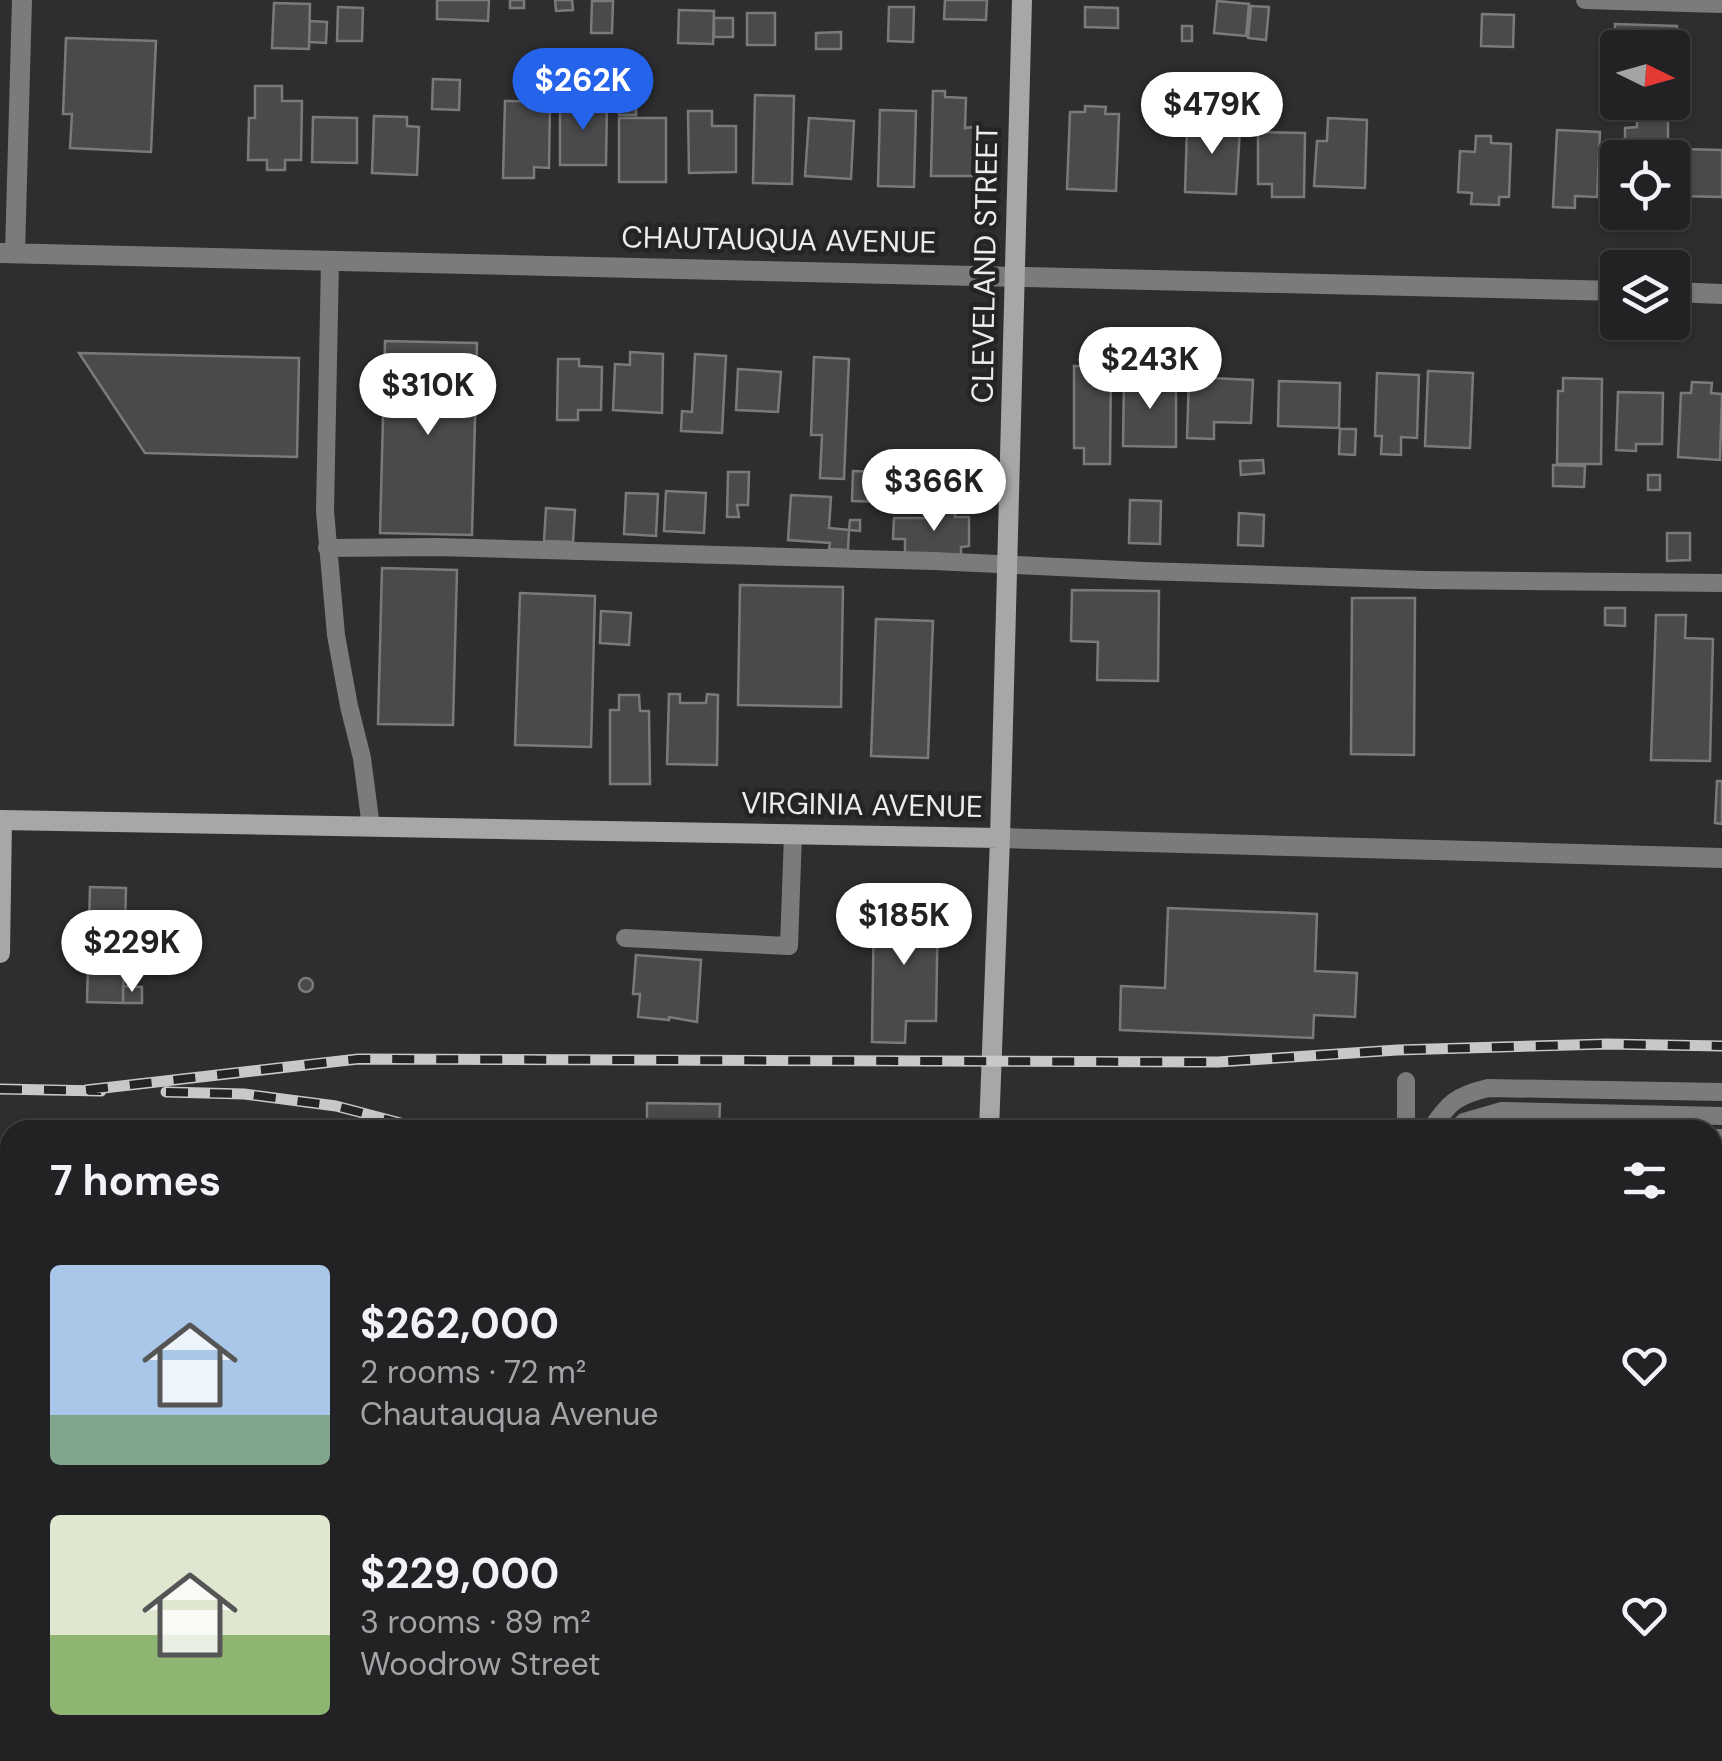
<!DOCTYPE html>
<meta charset="utf-8">
<style>
body{margin:0;font-family:"DM Sans",sans-serif;background:#2a2a2c;color:#f1f3f6;height:100vh;display:flex;flex-direction:column;font-size:38px;white-space:nowrap}
*{box-sizing:border-box;margin:0}
p{font-size:32px;color:#a2a4a6}
.icon{flex:none;width:55px;height:55px;fill:none;stroke:currentColor;stroke-width:2;stroke-linecap:round;stroke-linejoin:round}
.map{position:relative;flex:1;overflow:hidden}
.side{position:absolute;left:0px;top:1120px;width:1722px;height:642px;display:flex;flex-direction:column;background:#222224;border-radius:30px 30px 0 0;box-shadow:0 2px 8px #0004,0 0 0 2px #3f3f41}
.side>*{flex:none}
.needle{width:65px;rotate:95deg}
.tools{position:absolute;left:1600px;top:30px;display:grid;gap:20px}
.tools a{display:grid;place-items:center;width:90px;height:90px;border-radius:10px;background:#222224;box-shadow:0 2px 8px #0004,0 0 0 2px #3f3f41;font-size:50px}
.price{position:absolute;translate:-50% -85px;padding:0 22px;border-radius:35px;background:#fff;color:#222;font-size:32px;line-height:65px;filter:drop-shadow(0 2px 5px #0008)}
.price::after{content:'';position:absolute;left:50%;top:60px;width:30px;height:22px;margin-left:-15px;background:inherit;clip-path:polygon(0 0,100% 0,50% 100%)}
.price.selected{background:#2563eb;color:#fff}
ul{padding:0;list-style:none}
li{display:flex;align-items:center;gap:30px;height:250px;padding:0 50px}
li span{display:grid;place-items:center;flex:none;width:280px;height:200px;border-radius:10px;color:#555}
li>.icon{margin-inline-start:auto}
span .icon{width:120px;height:120px;fill:#fffc;stroke-width:1}
li b{font-size:42px}
h2{display:flex;justify-content:space-between;align-items:center;height:120px;padding:0 50px;font-size:42px}
.map>svg:first-child{display:block}
</style>
<div class="map">
<svg width="1722" height="1761" viewBox="0 0 1722 1761">
<rect width="100%" height="100%" fill="#2e2e30"/>
<!-- built -->
<path fill="#383840" d="M1713,1316H1722V1543H1713Z"/>
<!-- building -->
<path fill="#4a4a4d" stroke="#7a7a7c" stroke-width="2.5" d="M437,0H489L488,21L437,19Z
M510,0H524V8H510Z
M555,0H572L573,10L556,11Z
M945,0H987L986,20L944,19Z
M592,1H613L612,33H591Z
M1217,1L1249,4L1246,36L1214,33Z
M274,3L310,4L309,49L272,48Z
M1251,6L1269,7L1266,40L1248,38Z
M338,7L363,8L362,41H337Z
M889,7H914L913,42L888,41Z
M1085,7L1118,8V28L1085,27Z
M679,10L714,11L713,44L678,43Z
M747,13H775V45H747Z
M1482,14L1514,15L1513,47L1481,46Z
M714,18H733V37H714Z
M310,21L327,22L326,43L309,42Z
M1615,24L1677,26L1676,55H1672V48H1618V53L1615,52Z
M1182,26H1192V41H1182Z
M841,32V49H816V33Z
M66,38L156,41L151,152L70,148L72,114H63Z
M433,79L460,80L459,110L432,109Z
M255,86H282V101H302L301,160H285V170H267V160H248L249,118H255Z
M636,87V115H619V88Z
M933,91H945V97L966,98L965,128L974,127L973,176H931Z
M755,95L794,96L792,184L753,183Z
M505,101L550,102L549,168L534,167V178H503Z
M560,101H607L606,165H560Z
M1085,106L1106,107L1105,114H1119L1116,191L1067,189L1070,112H1085Z
M1637,106H1668V158H1635V153H1625V128L1637,127Z
M880,110L916,111L914,187L878,186Z
M688,111H712V126H736V172L689,173Z
M1204,113L1226,114L1225,128L1240,129L1236,194L1185,192L1187,129H1204Z
M374,116L407,117V126L419,127L417,175L372,173Z
M313,117L357,118V163L312,162Z
M619,118H666V182H619Z
M809,118L854,121L851,179L805,176Z
M1328,118L1367,120L1365,188L1314,186L1317,141H1327Z
M1557,130L1600,132L1597,197L1575,196V208L1553,207Z
M1258,132L1305,133L1304,197H1272V184H1258Z
M1476,136H1491V143L1511,144L1509,197H1499V205L1471,204L1472,193L1458,192L1460,151L1475,152Z
M1683,149L1722,150V197L1681,196Z
M385,341L477,343L472,535L380,533Z
M630,352L663,354L662,413L613,410L615,364L630,365Z
M79,353L299,358L297,457L145,453Z
M695,354L726,356L722,433L681,431L682,411L692,412Z
M814,357L849,359L844,479L820,478L822,435H811Z
M558,359H579V366L602,367L601,410H578V420H557Z
M1074,366H1111L1110,464H1084V448H1074Z
M738,369L781,372L778,412L736,410Z
M1142,371H1157L1158,379H1176V447L1123,446L1124,379H1141Z
M1428,371L1473,373L1470,448L1425,446Z
M1377,373L1419,375L1417,438L1401,437V455L1381,454L1382,436H1375Z
M1189,377L1253,380L1251,423L1214,422V439L1187,438Z
M1563,378L1602,379L1601,464H1557L1558,391H1563Z
M1279,381L1340,383L1339,428L1278,426Z
M1692,382L1712,383L1711,393L1722,394L1720,460L1678,457L1681,393H1691Z
M1618,392L1663,393L1662,444H1636V451L1616,450Z
M1340,429H1356L1355,455L1339,454Z
M1263,460L1264,473L1241,475L1240,461Z
M1553,465L1585,466L1584,487L1553,486Z
M853,471L885,472L884,502L852,501Z
M728,472H749L748,505H737L739,517H727Z
M1648,475H1660V490H1648Z
M666,491L706,493L704,533L664,531Z
M626,493L658,494L656,536L624,534Z
M791,495L831,497L829,528L849,530L848,550L829,549L830,543L788,540Z
M1130,500L1161,501L1160,544L1129,543Z
M546,508L575,510L573,542L544,541Z
M928,510H955V517H969V546L961,547V556L905,555V539H893L894,518H928Z
M1239,513L1264,515L1263,546L1238,545Z
M850,520H860V531L849,530Z
M1667,533H1690V560L1667,561Z
M382,568L457,570L453,725L378,724Z
M740,585L843,587L841,707L738,705Z
M1072,590L1159,591L1158,681L1097,680L1098,642L1071,641Z
M520,593L595,596L591,747L515,745Z
M1352,598H1415L1414,755L1351,754Z
M1605,608H1625V626L1605,625Z
M601,611L631,613L629,645L600,643Z
M1656,615H1686L1685,638L1713,639L1710,761L1651,760Z
M876,619L933,621L928,758L871,756Z
M669,694H680V703H706L707,694L718,695L717,765L667,764Z
M619,695H639L640,711H649L650,784H610V710H619Z
M1717,781H1722V824L1715,823Z
M90,887L126,888L123,1003L87,1002Z
M874,903L938,904L936,1021H906L905,1043L872,1042Z
M1168,908L1317,914L1315,971L1357,973L1355,1017L1314,1015L1313,1038L1120,1030L1121,986L1165,988Z
M636,955L701,960L697,1022L669,1017V1020L638,1017L640,994H633Z
M299 985a7 7 0 1 1 14 0a7 7 0 1 1-14 0Z
M123,986L142,987V1003H123Z
M647,1103L720,1104L719,1130H647Z"/>
<g fill="none" stroke-linecap="round" stroke-linejoin="round">
<!-- lane -->
<path stroke="#7b7b7c" stroke-width="18" d="M1585,0L1722,4
M330,261L325,511L336,635L349,706L362,758L371,827
M327,548L438,547L934,561L1144,571L1425,580L1722,583
M625,938L789,946L793,834
M1406,1130V1081
M1430,1130C1450,1102 1455,1096 1488,1088L1722,1092
M1455,1130L1464,1122L1502,1111L1722,1116
M1712,1138H1722
M1712,1160H1722
M1712,1183H1722
M1712,1205L1722,1206
M1712,1349H1722
M1712,1379H1722
M1712,1402H1722
M1712,1432H1722
M1712,1454H1722
M1712,1478H1722
M1712,1502H1722"/>
<!-- street -->
<path stroke="#7b7b7c" stroke-width="20" d="M0,253L1618,291
M15,253L22,0
M1672,292L1722,294
M1000,838L1722,858
M0,1276L5,1313L10,1326
M1712,1286H1722"/>
<!-- secondary -->
<path stroke="#a7a7a9" stroke-width="20" d="M0,820L1000,838
M0,953L2,820
M989,1130L1000,838L1022,0
M0,1250H10
M1101,1752L1106,1761"/>
<!-- highway -->
<path stroke="#e7e7ea" stroke-width="30" d="M1712,1613H1722
M0,1615H10
M0,1690H10
M0,1717L10,1719
M280,1752L341,1761
M1317,1752L1365,1761
M1574,1752L1722,1761
M0,1757L29,1761"/>
<!-- rail casing -->
<g stroke="#c8c8c9" stroke-width="11">
<path id="rail" d="M0,1089L101,1091
M86,1090L358,1059L1218,1062L1397,1050L1606,1044L1722,1046
M166,1092L244,1094L336,1106L427,1130"/>
</g>
<!-- rail -->
<use href="#rail" stroke="#242426" stroke-width="8" stroke-dasharray="22" stroke-linecap="butt"/>
<!-- highway-bridge -->
<path stroke="#e7e7ea" stroke-width="30" d="M830,1752L890,1761"/>
</g>
<g text-anchor="middle" stroke-width="9" stroke-linejoin="round" paint-order="stroke">
<!-- street labels -->
<g font-size="30" fill="#ececed" stroke="#242426">
<text transform="translate(779 240) rotate(1)" y="10">CHAUTAUQUA AVENUE</text>
<text transform="translate(985 264) rotate(-89)" y="10">CLEVELAND STREET</text>
<text transform="translate(862 805) rotate(1)" y="10">VIRGINIA AVENUE</text>
</g>
</g>
</svg>
<div class="tools">
<a><svg class="needle" viewBox="-14 -14 28 28"><path d="M0-13l5 13h-10z" fill="#e53935"/><path d="M0 13l5-13h-10z" fill="#a2a4a6"/></svg></a>
<a><svg class="icon" aria-label="locate" viewBox="0 0 24 24"><circle cx="12" cy="12" r="6"/><path d="M12 2v4M12 18v4M2 12h4M18 12h4"/></svg></a>
<a><svg class="icon" aria-label="layers" viewBox="0 0 24 24"><path d="M12 4l9 5-9 5-9-5zM3 14l9 5 9-5"/></svg></a>
</div>
<b class="price selected" style="left:583px;top:133px">$262K</b>
<b class="price" style="left:1212px;top:157px">$479K</b>
<b class="price" style="left:1150px;top:412px">$243K</b>
<b class="price" style="left:428px;top:438px">$310K</b>
<b class="price" style="left:934px;top:534px">$366K</b>
<b class="price" style="left:904px;top:968px">$185K</b>
<b class="price" style="left:132px;top:995px">$229K</b>
<section class="side">
<h2>7 homes<svg class="icon" aria-label="filters" viewBox="0 0 24 24"><path d="M4 7h16M4 17h16"/><circle cx="9" cy="7" r="2"/><circle cx="15" cy="17" r="2"/></svg></h2>
<ul>
<li><span style="background:linear-gradient(#a9c7e8 75%,#7fa58c 0)"><svg class="icon" aria-label="home" viewBox="0 0 24 24"><path d="M3 11l9-7 9 7M6 9v11h12V9"/></svg></span><div><b>$262,000</b><p>2 rooms · 72 m²</p><p>Chautauqua Avenue</p></div><svg class="icon" aria-label="heart" viewBox="0 0 24 24"><path d="M12 20l-8-8c-3-5 5-10 8-4 3-6 11-1 8 4z"/></svg></li>
<li><span style="background:linear-gradient(#dfe7d0 60%,#8fb573 0)"><svg class="icon" aria-label="home" viewBox="0 0 24 24"><path d="M3 11l9-7 9 7M6 9v11h12V9"/></svg></span><div><b>$229,000</b><p>3 rooms · 89 m²</p><p>Woodrow Street</p></div><svg class="icon" aria-label="heart" viewBox="0 0 24 24"><path d="M12 20l-8-8c-3-5 5-10 8-4 3-6 11-1 8 4z"/></svg></li>
</ul>
</section>
</div>
